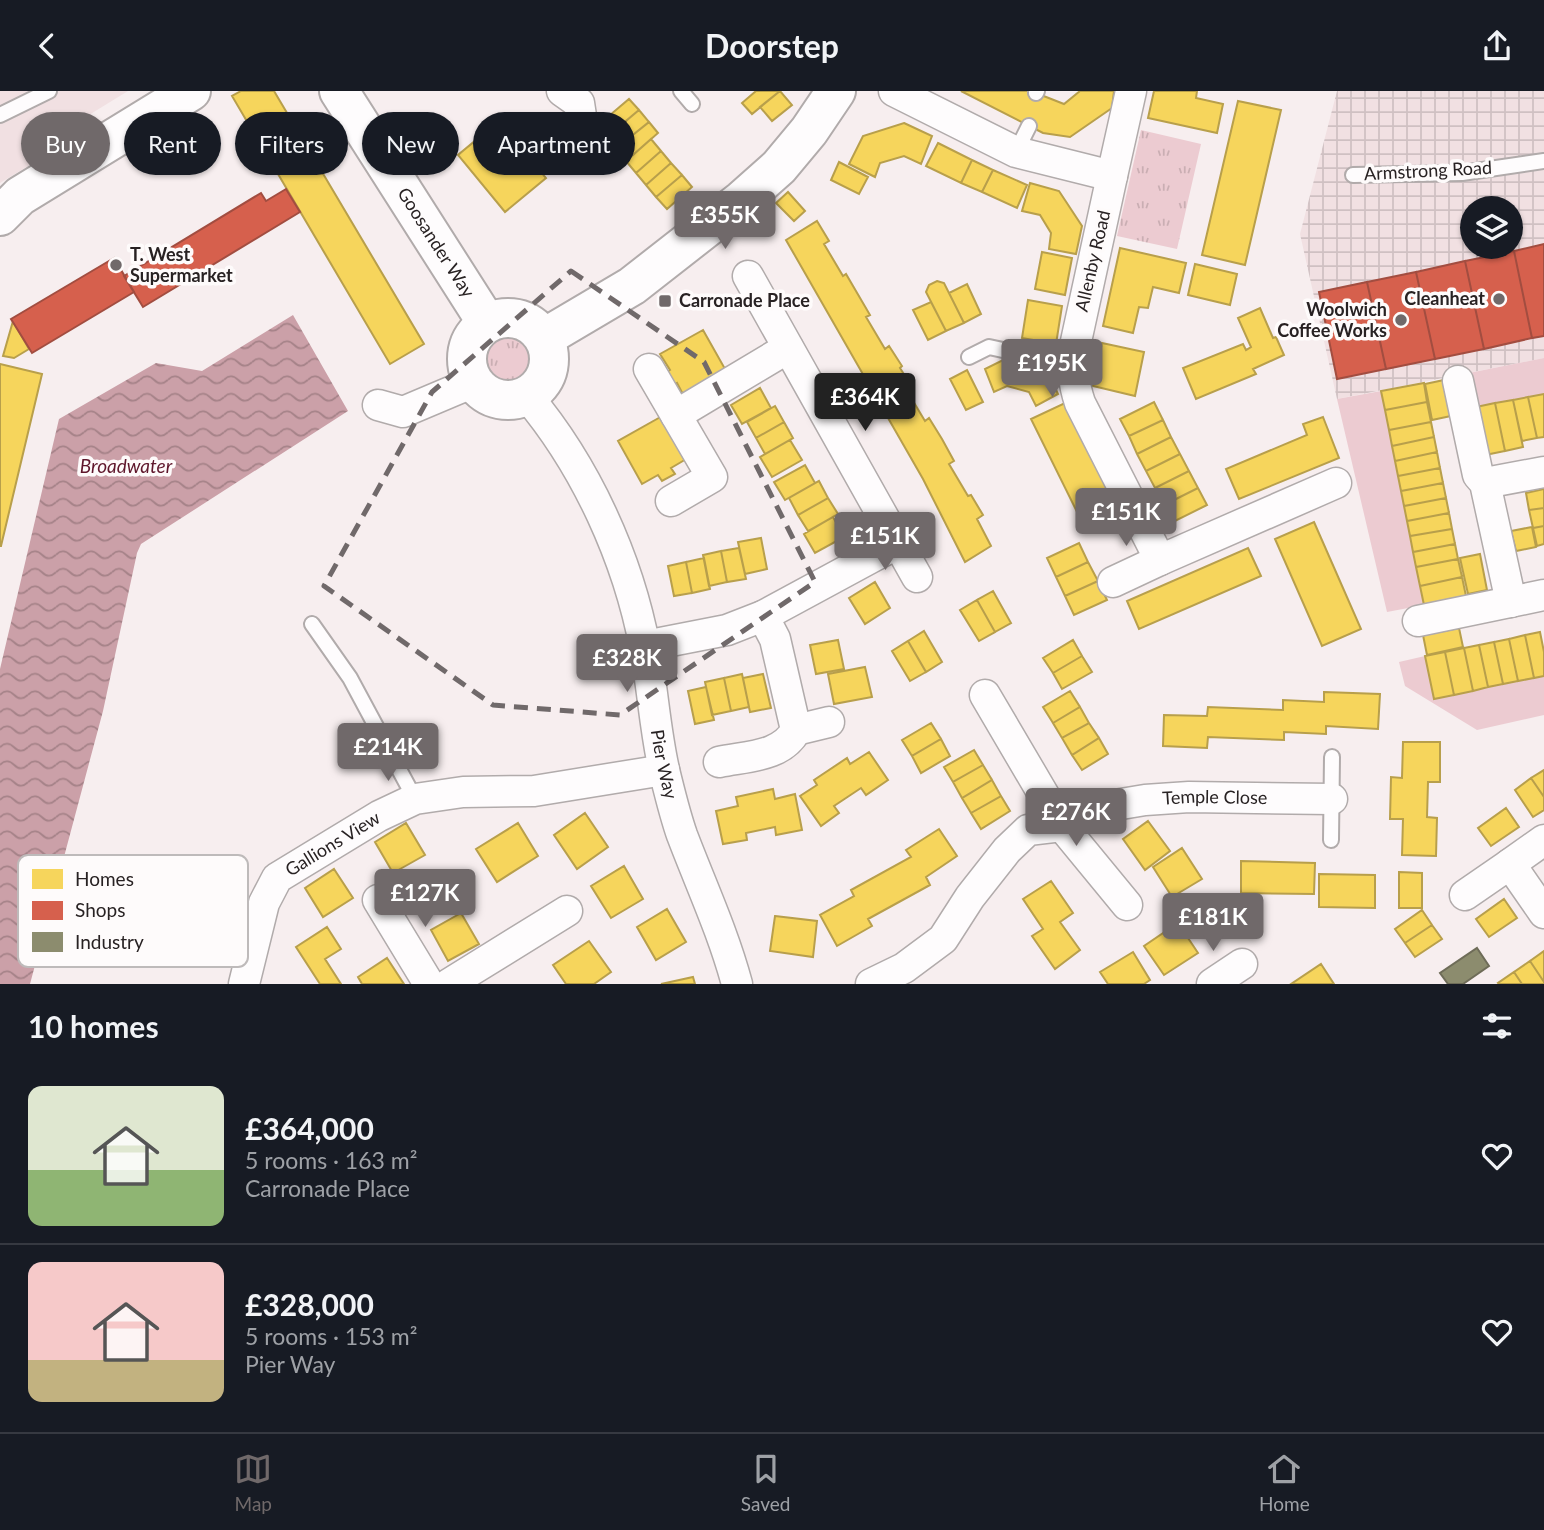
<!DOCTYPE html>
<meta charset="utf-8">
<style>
body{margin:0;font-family:Lato,sans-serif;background:#242831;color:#f1f3f6;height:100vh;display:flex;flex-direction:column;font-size:26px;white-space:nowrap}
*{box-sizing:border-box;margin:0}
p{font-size:23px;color:#9ea1a6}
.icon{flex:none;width:38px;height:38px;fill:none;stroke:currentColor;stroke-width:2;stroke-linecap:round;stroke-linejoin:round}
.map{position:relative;height:893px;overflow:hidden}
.details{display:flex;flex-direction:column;background:#171b24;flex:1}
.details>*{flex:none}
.guide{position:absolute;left:21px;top:21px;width:700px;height:63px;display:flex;gap:14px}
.tools{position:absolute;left:1460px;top:105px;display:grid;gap:14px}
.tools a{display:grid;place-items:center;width:63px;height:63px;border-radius:50%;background:#171b24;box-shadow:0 2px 5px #0004;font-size:35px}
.price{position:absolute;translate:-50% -60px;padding:0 16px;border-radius:7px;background:#70696a;color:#fff;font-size:23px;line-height:46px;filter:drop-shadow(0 2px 4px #0008)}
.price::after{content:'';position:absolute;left:50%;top:42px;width:21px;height:16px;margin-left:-10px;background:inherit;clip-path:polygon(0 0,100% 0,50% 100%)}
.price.on{background:#222;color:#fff}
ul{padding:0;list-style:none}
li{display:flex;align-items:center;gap:21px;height:175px;padding:0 28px}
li+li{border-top:2px solid #363941}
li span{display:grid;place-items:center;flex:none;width:196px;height:140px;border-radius:14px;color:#555}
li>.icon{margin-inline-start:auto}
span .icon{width:84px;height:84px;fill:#fffc;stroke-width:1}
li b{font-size:30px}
h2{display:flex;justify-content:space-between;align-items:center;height:84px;padding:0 28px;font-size:30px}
.pill{padding:0 24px;border-radius:32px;background:#171b24;box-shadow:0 2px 5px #0004;font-size:24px;line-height:63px}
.pill.on{background:#70696a;color:#fff}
header{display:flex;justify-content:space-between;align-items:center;height:91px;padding:0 28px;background:#171b24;font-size:32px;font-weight:700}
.tabs{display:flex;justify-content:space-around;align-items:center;height:98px;border-top:2px solid #363941;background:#171b24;font-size:19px;color:#9ea1a6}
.tabs a{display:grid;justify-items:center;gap:4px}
.tabs .on{color:#70696a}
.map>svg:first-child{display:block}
</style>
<header><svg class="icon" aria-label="back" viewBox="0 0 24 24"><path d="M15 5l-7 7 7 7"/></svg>Doorstep<svg class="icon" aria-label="share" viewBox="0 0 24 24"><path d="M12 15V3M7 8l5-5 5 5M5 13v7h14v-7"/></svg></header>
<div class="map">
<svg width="1544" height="893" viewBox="0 0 1544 893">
<defs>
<pattern id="industrial-grid" width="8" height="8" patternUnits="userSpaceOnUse" patternTransform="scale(1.75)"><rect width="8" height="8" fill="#f1e0e2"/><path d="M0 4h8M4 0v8" fill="none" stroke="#cfc0c2"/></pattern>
<pattern id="grass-tufts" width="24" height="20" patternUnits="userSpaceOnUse" patternTransform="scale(1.75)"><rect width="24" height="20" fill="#eccbd1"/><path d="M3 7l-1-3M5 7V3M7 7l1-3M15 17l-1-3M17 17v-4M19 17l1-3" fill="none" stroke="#caaeb3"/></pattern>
<pattern id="water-waves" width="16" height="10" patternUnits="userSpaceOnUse" patternTransform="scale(1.75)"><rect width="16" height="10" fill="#cba0a8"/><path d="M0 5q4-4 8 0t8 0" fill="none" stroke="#a58288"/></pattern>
</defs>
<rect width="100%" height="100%" fill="#f7eeef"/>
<!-- built -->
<path fill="#f1e0e2" d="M0,0H128L84,27L91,37L0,92Z"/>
<!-- industrial -->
<path fill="url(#industrial-grid)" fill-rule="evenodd" d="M1337,0H1544V267L1337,308L1300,143ZM1472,117H1510V156H1472Z"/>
<!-- grass -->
<path fill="url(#grass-tufts)" d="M1141,39L1201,53L1177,158L1117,145Z
M482 268a26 26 0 1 1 52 0a26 26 0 1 1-52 0Z"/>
<!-- green -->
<path fill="#eccbd1" d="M1544,267V303L1476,316L1469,282Z
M1381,300L1424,514L1387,521L1337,308Z
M1425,565L1435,607L1544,585V624L1477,639L1405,595L1399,571Z"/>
<!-- water -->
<path fill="url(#water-waves)" d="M293,224L348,320L141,453L137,462L103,620L30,893H0V578L59,328L156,272L202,280Z"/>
<!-- homes -->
<path fill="#f6d55c" stroke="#b89f4b" stroke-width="2" d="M241,0H274L424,253L390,273L232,5Z
M756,0H780L752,23L742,12Z
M780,0L792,14L772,30L760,16Z
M961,0H1031L1064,13L1080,0H1114L1112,17L1070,46L1043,42Z
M1154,0H1197L1196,7L1223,13L1217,42L1148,27Z
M629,8L639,19L620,35L610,24Z
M1238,10L1281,19L1245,174L1202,164Z
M639,19L649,31L629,47L620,35Z
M499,30L546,87L505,121L458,64Z
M649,31L658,42L633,64L623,52Z
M904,32L932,45L921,73L904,65L880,72L875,86L849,73L863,45Z
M651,48L661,60L636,82L626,70Z
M938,52L972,69L961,92L926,75Z
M661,60L671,72L646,94L636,82Z
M972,69L993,79L982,101L961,92Z
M839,71L868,86L859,103L831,89Z
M671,72L682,84L656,106L646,94Z
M993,79L1027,94L1017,117L982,101Z
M682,84L692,96L667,118L656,106Z
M1030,92L1059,100L1082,135L1076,163L1049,158L1051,142L1040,124L1022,120Z
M788,101L805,120L794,130L776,112Z
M817,130L829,150L824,153L843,185L846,183L870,224L866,226L885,258L889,255L902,275L900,277L912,296L907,300L925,330L929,327L942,348L954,370L949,373L968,405L971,404L983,424L977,428L991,455L965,471L923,388L786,149Z
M1120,157L1186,172L1179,202L1153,196L1148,217L1139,216L1133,242L1103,235Z
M1042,161L1072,167L1065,204L1035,198Z
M1195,173L1237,183L1230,214L1188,204Z
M937,190L944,192L964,232L946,240L926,201L929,194Z
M967,193L981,223L964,232L949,202Z
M1028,209L1062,215L1056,253L1022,247Z
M931,211L946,240L928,249L913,219Z
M1260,217L1273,247L1276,246L1284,264L1253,278L1256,283L1196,308L1183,277L1243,253L1246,259L1251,256L1238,227Z
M13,230L29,258L14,267L3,265Z
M703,239L729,285L686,309L677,292L670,296L663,283L670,279L660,263Z
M1102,252L1144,261L1135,305L1093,295Z
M1007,267L1048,281L1058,303L1036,315L1029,301L1007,295L994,301L985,278Z
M0,273L42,283L1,455H0Z
M967,279L983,311L966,319L950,288Z
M1444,289L1451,325L1432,329L1425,293Z
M1424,292L1427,311L1385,319L1381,300Z
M760,297L771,317L742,333L731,314Z
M1544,303V346L1537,347L1528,306Z
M1528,306L1537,347L1522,350L1513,309Z
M1513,309L1523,356L1505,360L1495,312Z
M1154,311L1163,329L1129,345L1120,328Z
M1427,311L1431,331L1389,339L1385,319Z
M1065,312L1118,418L1084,435L1031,328Z
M1495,312L1505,360L1485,364L1476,316Z
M775,315L784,331L756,347L747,331Z
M664,324L688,367L671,377L675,383L662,390L658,384L642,393L618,350Z
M1323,326L1339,367L1239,408L1226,378L1307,344L1303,333Z
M1163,329L1171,346L1137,363L1129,345Z
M784,331L793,347L765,363L756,347Z
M1431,331L1434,346L1392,355L1389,339Z
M1171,346L1180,363L1146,380L1137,363Z
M1434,346L1437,361L1395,370L1392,355Z
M790,349L802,369L772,386L760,366Z
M1437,361L1440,377L1398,385L1395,370Z
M1180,363L1189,380L1155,397L1146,380Z
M805,374L815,392L785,409L774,391Z
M1440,377L1443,392L1401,400L1398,385Z
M1189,380L1198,397L1164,414L1155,397Z
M819,390L828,407L798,424L789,407Z
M1443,392L1446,407L1404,415L1401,400Z
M1198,397L1207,414L1173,431L1164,414Z
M1544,398V417L1529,419L1526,402Z
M828,407L838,423L808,440L798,424Z
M1446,407L1449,422L1407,430L1404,415Z
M1544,417V435L1533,437L1529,419Z
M1449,422L1452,438L1410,445L1407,430Z
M833,426L844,446L815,462L804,443Z
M1314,431L1361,538L1322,555L1275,448Z
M1544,435V453L1537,455L1533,437Z
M1532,436L1536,456L1516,460L1511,440Z
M1452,438L1455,453L1413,461L1410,445Z
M761,447L767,478L745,483L738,451Z
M1079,452L1088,471L1056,486L1047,467Z
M1455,453L1458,468L1416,476L1413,461Z
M739,457L746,488L727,491L721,460Z
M1248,457L1261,485L1139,538L1127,510Z
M721,460L727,491L709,495L703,464Z
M1480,463L1487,499L1468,503L1460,467Z
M704,467L710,498L692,502L686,471Z
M1458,468L1462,486L1420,495L1416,476Z
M686,471L692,502L674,505L668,475Z
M1088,471L1098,490L1065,505L1056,486Z
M1462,486L1466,505L1424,514L1420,495Z
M1098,490L1107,509L1074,524L1065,505Z
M875,491L890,517L865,533L849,507Z
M993,500L1011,532L995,541L977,509Z
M977,509L995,541L979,550L960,519Z
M1459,537L1463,556L1427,564L1423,544Z
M924,540L942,571L926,581L908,550Z
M1540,541L1544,561V585L1534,587L1525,544Z
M1525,544L1534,587L1518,590L1509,548Z
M1509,548L1518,590L1503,593L1494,551Z
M838,549L844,578L816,583L810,554Z
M1073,549L1082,565L1053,582L1043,567Z
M908,550L926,581L910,590L892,560Z
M1494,551L1503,593L1488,596L1479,554Z
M1479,554L1488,596L1473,600L1464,557Z
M1464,557L1473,600L1454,604L1445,561Z
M1445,561L1454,604L1434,608L1425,565Z
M1082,565L1092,581L1062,598L1053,582Z
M865,576L872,606L834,613L828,583Z
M742,583L749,616L731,620L724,587Z
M763,583L771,617L750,621L743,587Z
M724,587L731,620L712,624L705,591Z
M706,596L714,629L695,633L688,600Z
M1070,600L1080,616L1053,632L1043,616Z
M1324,601L1380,603L1378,638L1326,635V643L1284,641V649L1208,646L1207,657L1163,655L1164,624L1207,625L1208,616L1283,619V609L1324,611Z
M1080,616L1089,632L1062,647L1053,632Z
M931,632L941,648L912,665L902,649Z
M1089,632L1099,647L1072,664L1062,647Z
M1099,647L1108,663L1082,679L1072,664Z
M941,648L950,665L921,682L912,665Z
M1403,651H1440V691H1428L1427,726L1437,727L1436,765L1402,764L1403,728H1390L1391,686L1402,687Z
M974,659L983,674L953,691L944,676Z
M869,661L888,689L866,704L861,697L834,715L839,722L821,735L800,705L817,694L814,689L847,667L850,673Z
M983,674L992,689L962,707L953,691Z
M1544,679V706L1531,687Z
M1531,687L1544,706V719L1533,726L1515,699Z
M992,689L1001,705L971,722L962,707Z
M773,698L775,708L795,703L802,739L776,744L775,736L746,742L747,749L723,753L716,720L738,715L736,706Z
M1001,705L1010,720L981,738L971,722Z
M1506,717L1519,736L1491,755L1478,737Z
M585,722L608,756L577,778L554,744Z
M1148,730L1170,760L1145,779L1123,748Z
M406,732L425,764L393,782L375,751Z
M518,732L538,765L497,791L476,758Z
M939,738L957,765L926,786L930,794L868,828L872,835L837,855L820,824L854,805L851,799L911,766L906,759Z
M1182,757L1202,788L1172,806L1153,776Z
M1241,770L1315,772L1314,803L1241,802Z
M624,775L643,808L611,827L591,795Z
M334,778L353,807L323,826L305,797Z
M1399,781L1422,782V817H1399Z
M1319,783L1375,784V817L1319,816Z
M1051,790L1073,822L1060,831L1080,859L1055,878L1032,845L1043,838L1023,808Z
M1504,808L1517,827L1489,846L1476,828Z
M667,818L686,851L656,869L637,836Z
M1422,819L1432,834L1405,852L1395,838Z
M461,822L479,853L448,870L431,839Z
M775,825L817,830L813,866L770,860Z
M1178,832L1198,862L1164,884L1144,855Z
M1432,834L1442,848L1415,866L1405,852Z
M327,836L341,858L325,868L341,893H320L296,856Z
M589,850L611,881L594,893H566L553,874Z
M1544,860V891L1530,870Z
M1133,861L1150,889L1144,893H1108L1100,881Z
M387,867L404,893H362L358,886Z
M1530,870L1544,891V893H1522L1514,881Z
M1321,873L1334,893H1291Z
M1514,881L1522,893H1499L1498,892Z
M693,886L695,893H661Z"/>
<!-- shops -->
<path fill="#d6604d" stroke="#a24d40" stroke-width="2" d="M286,98L300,121L143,216L124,185L261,102L266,110Z
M1544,153V245L1532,247L1514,160Z
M1514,160L1532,247L1484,258L1465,170Z
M114,167L134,201L32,262L11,228Z
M1465,170L1484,258L1435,268L1416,181Z
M1416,181L1435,268L1386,278L1367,191Z
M1367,191L1386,278L1337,288L1319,201Z"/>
<!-- industry -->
<path fill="#8c8c6e" stroke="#6e6c58" stroke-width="2" d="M1477,857L1489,875L1463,893H1448L1440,882Z"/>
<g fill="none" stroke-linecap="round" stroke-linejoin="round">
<!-- lane casing -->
<g stroke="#b1abab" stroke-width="18">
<path id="lane" d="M681,0L692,13
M1036,2L1037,0
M0,24L49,0
M1016,61L1029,35
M1353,84L1462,82L1544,70
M969,266L989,256L1072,274
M312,533L350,587L415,708
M1331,749L1332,666"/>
</g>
<!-- street casing -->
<g stroke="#b1abab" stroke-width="33">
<g id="street">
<path d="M562,0L579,12L585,51"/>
<path d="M894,0L1016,61L1112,85L1075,255C1072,276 1073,291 1080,312L1160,469L1336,392"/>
<path d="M1112,85L1131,0"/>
<path d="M748,185L917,486"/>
<path d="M649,278L712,386L671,410"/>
<path d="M1458,290L1478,384L1485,392L1511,511"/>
<path id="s1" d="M527,305C586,375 628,467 645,557C653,598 655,642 665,683C670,703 675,724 682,744C701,794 723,841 737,893"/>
<path d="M378,314L403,321L474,291"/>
<path d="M676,324L788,257"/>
<path d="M1485,392L1544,381"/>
<path d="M1113,491L1160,469"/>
<path d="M1418,530L1544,504"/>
<path d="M645,555L727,539L763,525L898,452"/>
<path d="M985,604L1062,735L1127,814"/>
<path d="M796,639L829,631"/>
<path d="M719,671C747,665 782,666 796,639L775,548L763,525"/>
<path d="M1544,749L1510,773L1544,822"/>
<path d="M1465,804L1510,773"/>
<path d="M378,809L429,893"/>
<path id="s2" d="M244,893L264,812L277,787L379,725L415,708L463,701L534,700L664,679"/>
<path d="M449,893L567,820"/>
<path id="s3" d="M871,893L904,877L943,848L970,806L1007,759L1028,739L1062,735L1103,716L1145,709L1189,706L1332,708"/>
<path d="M1212,893L1242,873"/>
</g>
</g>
<!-- secondary casing -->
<g stroke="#b1abab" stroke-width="42">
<g id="secondary">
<path id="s4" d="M339,0L487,232"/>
<path d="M0,125L20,105L191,0"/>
<circle cx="508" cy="268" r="41"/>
<path d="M544,247L632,195L742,109L779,76L809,40L836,0"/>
</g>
</g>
<!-- lane -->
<use href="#lane" stroke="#fefcfd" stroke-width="14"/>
<!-- street -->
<use href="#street" stroke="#fefcfd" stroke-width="30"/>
<!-- secondary -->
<use href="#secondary" stroke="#fefcfd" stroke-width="38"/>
</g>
<!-- marked area -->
<path fill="none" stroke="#70696a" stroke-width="5" stroke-dasharray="14 9" stroke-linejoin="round" d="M571,180L704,271L815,491L620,624L493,614L324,495L432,301Z"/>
<!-- markers -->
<g fill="#70696a" stroke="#fefbfb" stroke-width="2.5">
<circle cx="116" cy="174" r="7"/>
<circle cx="1499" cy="208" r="7"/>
<rect x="658" y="203" width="14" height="14" rx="3.5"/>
<circle cx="1401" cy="229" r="7"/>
</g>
<g text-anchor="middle" stroke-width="7" stroke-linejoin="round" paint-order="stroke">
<!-- street labels -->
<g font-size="18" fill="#282223" stroke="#fefbfb">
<text transform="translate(1428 80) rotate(-3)" y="6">Armstrong Road</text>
<text dy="6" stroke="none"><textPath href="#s4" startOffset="180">Goosander Way</textPath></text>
<text transform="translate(1093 170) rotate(-77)" y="6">Allenby Road</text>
<text dy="6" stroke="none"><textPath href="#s1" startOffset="399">Pier Way</textPath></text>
<text dy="6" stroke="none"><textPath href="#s3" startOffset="416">Temple Close</textPath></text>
<text dy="6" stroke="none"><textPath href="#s2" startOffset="177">Gallions View</textPath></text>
</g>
<!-- poi labels -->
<g font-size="18" font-weight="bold" fill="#282223" stroke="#fefbfb" text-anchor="start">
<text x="130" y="170">T. West<tspan x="130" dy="21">Supermarket</tspan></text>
<text x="1485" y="214" text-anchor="end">Cleanheat</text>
<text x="679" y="216">Carronade Place</text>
<text x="1387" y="225" text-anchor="end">Woolwich<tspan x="1387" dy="21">Coffee Works</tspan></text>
</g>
<!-- water labels -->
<g font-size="19" font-style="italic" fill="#5f172c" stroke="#fefbfb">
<text x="126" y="382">Broadwater</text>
</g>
</g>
<!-- legend -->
<rect x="18" y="764" width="230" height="112" rx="10" fill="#fefbfb" stroke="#bebaba" stroke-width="2"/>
<rect x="32" y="778" width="31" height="20" fill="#f6d55c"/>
<rect x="32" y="810" width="31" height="19" fill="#d6604d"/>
<rect x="32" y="841" width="31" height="20" fill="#8c8c6e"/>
<g font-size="19" fill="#282223">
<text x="75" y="795">Homes</text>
<text x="75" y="826">Shops</text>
<text x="75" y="858">Industry</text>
</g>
</svg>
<div class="tools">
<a><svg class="icon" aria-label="layers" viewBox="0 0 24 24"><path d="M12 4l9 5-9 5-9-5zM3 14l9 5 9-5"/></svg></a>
</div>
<b class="price" style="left:725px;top:160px">£355K</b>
<b class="price" style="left:1052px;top:308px">£195K</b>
<b class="price on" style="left:865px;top:342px">£364K</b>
<b class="price" style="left:1126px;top:457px">£151K</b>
<b class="price" style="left:885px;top:481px">£151K</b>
<b class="price" style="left:627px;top:603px">£328K</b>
<b class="price" style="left:388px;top:692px">£214K</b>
<b class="price" style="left:1076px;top:757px">£276K</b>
<b class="price" style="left:425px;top:838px">£127K</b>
<b class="price" style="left:1213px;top:862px">£181K</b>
<div class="guide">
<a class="pill on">Buy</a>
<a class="pill">Rent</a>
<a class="pill">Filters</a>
<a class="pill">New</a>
<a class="pill">Apartment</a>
</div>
</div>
<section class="details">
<h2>10 homes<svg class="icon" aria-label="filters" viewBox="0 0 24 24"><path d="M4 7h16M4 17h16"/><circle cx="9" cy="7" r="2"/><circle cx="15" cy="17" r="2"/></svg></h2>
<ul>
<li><span style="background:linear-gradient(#dfe7d0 60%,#8fb573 0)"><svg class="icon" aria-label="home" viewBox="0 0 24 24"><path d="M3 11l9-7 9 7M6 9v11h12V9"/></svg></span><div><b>£364,000</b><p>5 rooms · 163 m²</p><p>Carronade Place</p></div><svg class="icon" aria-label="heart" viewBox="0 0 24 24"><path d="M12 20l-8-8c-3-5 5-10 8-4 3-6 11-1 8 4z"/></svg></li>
<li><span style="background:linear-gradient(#f6c9c9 70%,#c2b280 0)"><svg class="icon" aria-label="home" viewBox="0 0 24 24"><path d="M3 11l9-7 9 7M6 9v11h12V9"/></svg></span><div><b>£328,000</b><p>5 rooms · 153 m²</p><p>Pier Way</p></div><svg class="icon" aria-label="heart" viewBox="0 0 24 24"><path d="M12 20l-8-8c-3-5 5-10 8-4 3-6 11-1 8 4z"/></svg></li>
</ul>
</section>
<nav class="tabs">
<a class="on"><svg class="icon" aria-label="map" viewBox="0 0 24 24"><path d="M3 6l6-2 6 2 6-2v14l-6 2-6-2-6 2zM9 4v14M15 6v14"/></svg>Map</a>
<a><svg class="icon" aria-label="saved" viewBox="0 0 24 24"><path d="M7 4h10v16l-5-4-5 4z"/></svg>Saved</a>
<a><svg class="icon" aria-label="home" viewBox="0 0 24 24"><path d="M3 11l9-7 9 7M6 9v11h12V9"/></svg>Home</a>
</nav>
